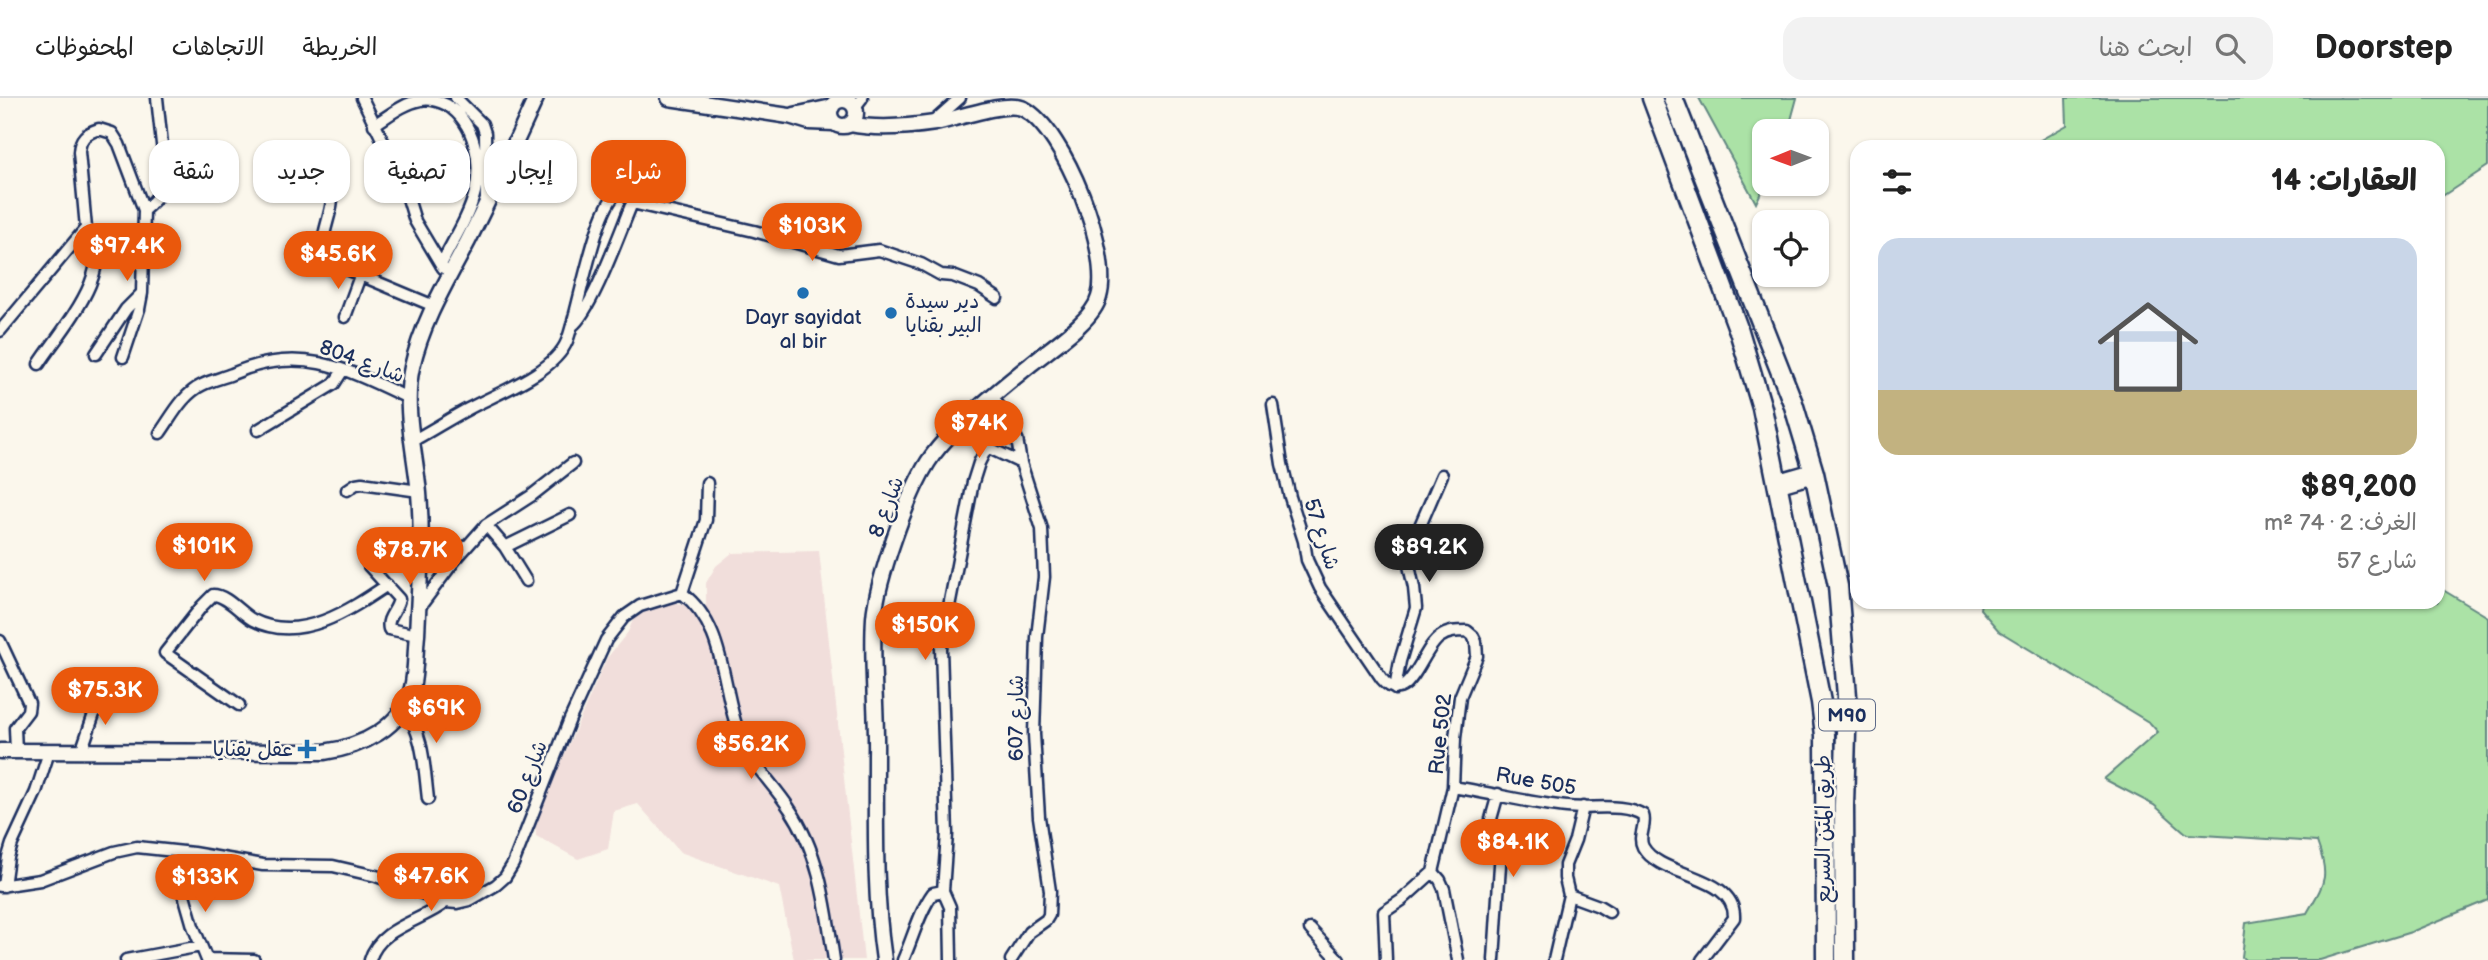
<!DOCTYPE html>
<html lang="ar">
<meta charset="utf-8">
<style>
body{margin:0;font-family:"Balsamiq Sans","Playpen Sans Arabic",sans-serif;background:#f2f2f2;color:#222;direction:rtl;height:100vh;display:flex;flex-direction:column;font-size:26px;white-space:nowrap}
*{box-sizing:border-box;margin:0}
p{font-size:23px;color:#767676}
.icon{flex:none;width:38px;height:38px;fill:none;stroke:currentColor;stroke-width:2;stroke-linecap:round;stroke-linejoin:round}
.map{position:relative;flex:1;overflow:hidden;direction:ltr}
.panel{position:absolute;left:1850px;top:42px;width:595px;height:469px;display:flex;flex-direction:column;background:#fff;border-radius:21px;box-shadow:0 2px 5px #0004;direction:rtl}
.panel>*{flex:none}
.guide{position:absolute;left:21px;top:42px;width:665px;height:63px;direction:rtl;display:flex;gap:14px}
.needle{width:46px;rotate:269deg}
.fabs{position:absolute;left:1752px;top:21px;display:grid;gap:14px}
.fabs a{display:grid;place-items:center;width:77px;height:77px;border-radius:14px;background:#fff;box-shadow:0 2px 5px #0004;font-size:35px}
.price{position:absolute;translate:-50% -60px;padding:0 16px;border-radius:24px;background:#ea580c;color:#fff;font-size:23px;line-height:46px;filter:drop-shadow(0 2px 4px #0008)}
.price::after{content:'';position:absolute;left:50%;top:42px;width:21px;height:16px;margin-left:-10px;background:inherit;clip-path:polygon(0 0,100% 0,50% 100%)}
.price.selected{background:#222;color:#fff}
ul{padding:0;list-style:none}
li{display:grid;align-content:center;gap:14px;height:371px;padding:0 28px}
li+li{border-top:2px solid #e0e0e0}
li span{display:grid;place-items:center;height:217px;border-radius:21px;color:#555}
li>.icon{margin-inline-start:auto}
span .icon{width:126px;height:126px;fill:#fffc;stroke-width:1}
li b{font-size:30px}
h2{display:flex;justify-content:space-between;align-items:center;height:84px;padding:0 28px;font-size:30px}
.pill{padding:0 24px;border-radius:21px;background:#fff;box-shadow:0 2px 5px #0004;font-size:24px;line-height:63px}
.pill.selected{background:#ea580c;color:#fff}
header{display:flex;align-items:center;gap:42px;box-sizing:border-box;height:98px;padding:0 35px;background:#fff;border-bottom:2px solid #e0e0e0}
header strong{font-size:33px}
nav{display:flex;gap:38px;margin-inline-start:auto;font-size:24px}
.search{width:490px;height:63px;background:#f2f2f2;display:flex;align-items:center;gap:18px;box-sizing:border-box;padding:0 24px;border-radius:21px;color:#767676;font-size:26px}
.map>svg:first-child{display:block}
</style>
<header>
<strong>Doorstep</strong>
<div class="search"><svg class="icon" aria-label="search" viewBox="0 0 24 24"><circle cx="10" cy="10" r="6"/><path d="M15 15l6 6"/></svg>ابحث هنا</div>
<nav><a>الخريطة</a><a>الاتجاهات</a><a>المحفوظات</a></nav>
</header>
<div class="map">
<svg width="2488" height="862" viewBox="0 0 2488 862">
<rect width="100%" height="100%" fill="#fbf7ec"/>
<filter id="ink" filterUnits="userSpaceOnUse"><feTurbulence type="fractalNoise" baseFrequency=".0143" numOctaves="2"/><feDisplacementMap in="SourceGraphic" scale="14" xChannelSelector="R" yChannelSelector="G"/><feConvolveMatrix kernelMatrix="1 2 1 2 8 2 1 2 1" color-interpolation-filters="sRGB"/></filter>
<g filter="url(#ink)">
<!-- built -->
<path fill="#f1dedb" d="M819,453L864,862H794L779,789L680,754L638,706L614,713L608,751L578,761L536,738L535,723L607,560L628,534L636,515L665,503L706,510V485L716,468L732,455Z"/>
<!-- green -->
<path fill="#abe2a6" stroke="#638882" stroke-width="2" d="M1699,0H1797L1788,33H1764L1765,86L1756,105Z
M2066,0H2488V68L2438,101V49H2028L2067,27Z
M2438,489L2488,519V802L2411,834L2320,862H2245L2242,859L2246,825L2307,815C2325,784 2330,779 2317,744L2187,736L2154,707L2104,681L2158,634L2150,625L1999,533L1980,511L1981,504H2438Z"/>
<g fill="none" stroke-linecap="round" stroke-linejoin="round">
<!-- street casing -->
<g stroke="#1b2f5e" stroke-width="15">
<path id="street" d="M362,0L403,84L415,123L443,170
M456,0L482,26L485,35L486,102
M846,2L850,0
M855,9L862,0
M932,25L960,0
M374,27C388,18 404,5 421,2C430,0 439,3 447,7C475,25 482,63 475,94C469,119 452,144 441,167
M281,86C297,82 319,75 331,91C337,115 312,144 329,164L434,208
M632,105L754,133L839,157L879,152L921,166L941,177L953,178L979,188L997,200
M345,219L360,178
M0,233L86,130L79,54C80,40 86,35 99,31L112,35L119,46L144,112C158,100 163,94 165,74L157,0
M96,256L126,211L142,195
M123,259L139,211L142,195L144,112
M39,266C60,233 121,168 86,130
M992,298L1005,317L1017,341L1021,365L1042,431L1044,479L1037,539L1034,636L1039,719L1050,793L1049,817L1046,822L1029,834L1011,862
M1273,307L1282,366L1290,399L1304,443L1307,462L1320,490L1382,581C1409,613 1421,551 1440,539C1448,533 1457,533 1467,533L1473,538L1476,544L1477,558L1460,599L1455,640L1453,689L1433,774L1402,802L1384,814L1386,862
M965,322L987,349L1021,365
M258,332L334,286L343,272
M160,335C172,318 183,296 202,287C212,282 222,280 232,276C301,246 347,271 410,301
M412,343C431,333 449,321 468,311C497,295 554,275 567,243C578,216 596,105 619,94L628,96L632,105C621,131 592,213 572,228
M347,392L356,386L362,385L419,393
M486,427L505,449L526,483
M505,449L570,417
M369,468L399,501C397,513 386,519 389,531L417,537
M682,495C729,531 720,595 743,645C753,668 775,688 789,710C820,755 826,809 834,862
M682,495L706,422L707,385
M419,510L455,462L486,427L531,398L573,365
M0,543L29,605L28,613L15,630L16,653
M1395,591L1400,563L1416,510L1414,490L1408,463L1410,451L1442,377
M239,607L165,555L202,508L213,497C227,497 241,516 253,522C300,546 350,512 387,487
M404,610C424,636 424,669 428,701
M81,654L94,616L100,608L122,598
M1453,689C1491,695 1529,705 1567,709C1591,712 1622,704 1643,717C1647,728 1637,738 1643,749C1660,780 1736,776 1734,820L1702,862
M1433,774L1440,782L1444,791L1458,862
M0,788L40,782L114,754L137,749L193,755L263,767L333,768L376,778L446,804L457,805L470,802L496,787L505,779L513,766L570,621L606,542L624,519L640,508L682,495
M4,788L8,759L12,746L36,694L49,654
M943,793L947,736L941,550L973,384L979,365L987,349
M1569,797L1599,808L1609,814
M1310,831L1339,862
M207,861L254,862
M126,862L201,848
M207,862L193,828L183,793L190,785L194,784L228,790
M370,862C379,829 423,823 446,804
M903,862C913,840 919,814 933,795L943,793L950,809L951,862
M1494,862L1501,751L1491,721L1498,696
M1554,862L1569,797L1565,780V767L1575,742L1583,709"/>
</g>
<!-- secondary casing -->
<g stroke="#1b2f5e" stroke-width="19">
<path id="secondary" d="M669,0L789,18L809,24L834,25
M830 15a13 13 0 1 1 26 0a13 13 0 1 1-26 0Z
M794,17L832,9
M850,26C878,32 908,29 935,25C956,21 1007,2 1024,11C1065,33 1112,155 1099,199C1093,223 1050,250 1031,266C1004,288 977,309 953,334C944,343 935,353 928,364C907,397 877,482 874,520C871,565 877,611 876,657C876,725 874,794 884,862
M0,653L324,654C361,649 402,630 412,590C416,573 415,555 417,537C419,490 423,442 419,395C415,354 403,309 412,269C422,224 447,183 468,143C492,96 514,48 536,0"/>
</g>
<!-- highway casing -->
<g stroke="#1b2f5e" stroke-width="23">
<path id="highway" d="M1652,0L1739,233L1762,310L1821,604L1825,637L1826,862
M1673,0L1793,305L1814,375L1838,488L1847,598L1844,708L1845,862
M1779,385L1814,375"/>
</g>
<!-- street -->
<use href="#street" stroke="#fbf7ec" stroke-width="10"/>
<!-- secondary -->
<use href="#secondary" stroke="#fbf7ec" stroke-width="14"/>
<!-- highway -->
<use href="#highway" stroke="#fbf7ec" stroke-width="18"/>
</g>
</g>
<!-- markers -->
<g fill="#1f6fb2" stroke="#fbf7ec" stroke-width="2.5">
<circle cx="803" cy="195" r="7"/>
<circle cx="891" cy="215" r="7"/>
<path d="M303.5 640.5h7v7h7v7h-7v7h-7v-7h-7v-7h7z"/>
</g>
<g text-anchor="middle" stroke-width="5" stroke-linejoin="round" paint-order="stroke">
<!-- shield labels -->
<rect fill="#fbf7ec" stroke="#5e6b89" stroke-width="2" x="1819" y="601.5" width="56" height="31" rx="5"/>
<g font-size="19" font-weight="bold" fill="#1b2f5e">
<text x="1847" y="624">M90</text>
</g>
<!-- poi labels -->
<g font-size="21" fill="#1b2f5e" stroke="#fbf7ec" text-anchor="start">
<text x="905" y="210">دير سيدة<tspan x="905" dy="24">البير بقنايا</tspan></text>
<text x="803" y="226" text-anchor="middle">Dayr sayidat<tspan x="803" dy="24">al bir</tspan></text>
<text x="293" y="658" text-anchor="end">عقل بقنايا</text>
</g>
<!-- street labels -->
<g font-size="21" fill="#1b2f5e" stroke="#fbf7ec">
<text transform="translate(362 263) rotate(20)" y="7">شارع 804</text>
<text transform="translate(886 409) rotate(-69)" y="7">شارع 8</text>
<text transform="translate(1322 436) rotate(72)" y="7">شارع 57</text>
<text transform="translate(1016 620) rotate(-90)" y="7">شارع 607</text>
<text transform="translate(1440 636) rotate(-84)" y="7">Rue 502</text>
<text transform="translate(527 679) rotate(-69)" y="7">شارع 60</text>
<text transform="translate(1536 683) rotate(10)" y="7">Rue 505</text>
<text transform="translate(1823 731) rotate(-90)" y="7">طريق المتن السريع</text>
</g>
</g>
</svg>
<div class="fabs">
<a><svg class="needle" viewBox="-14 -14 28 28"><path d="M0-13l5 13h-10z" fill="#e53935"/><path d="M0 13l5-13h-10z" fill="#767676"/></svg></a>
<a><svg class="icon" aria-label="locate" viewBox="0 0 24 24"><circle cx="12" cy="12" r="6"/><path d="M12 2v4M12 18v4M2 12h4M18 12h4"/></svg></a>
</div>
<b class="price" style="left:812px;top:165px">$103K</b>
<b class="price" style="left:127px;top:185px">$97.4K</b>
<b class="price" style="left:338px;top:193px">$45.6K</b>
<b class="price" style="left:979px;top:362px">$74K</b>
<b class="price" style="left:204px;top:485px">$101K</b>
<b class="price selected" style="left:1429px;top:486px">$89.2K</b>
<b class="price" style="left:410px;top:489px">$78.7K</b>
<b class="price" style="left:925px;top:564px">$150K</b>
<b class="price" style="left:105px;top:629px">$75.3K</b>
<b class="price" style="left:436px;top:647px">$69K</b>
<b class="price" style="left:751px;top:683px">$56.2K</b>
<b class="price" style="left:1513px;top:781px">$84.1K</b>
<b class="price" style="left:431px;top:815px">$47.6K</b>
<b class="price" style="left:205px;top:816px">$133K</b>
<div class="guide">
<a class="pill selected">شراء</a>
<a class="pill">إيجار</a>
<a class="pill">تصفية</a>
<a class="pill">جديد</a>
<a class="pill">شقة</a>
</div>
<section class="panel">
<h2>العقارات: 14<svg class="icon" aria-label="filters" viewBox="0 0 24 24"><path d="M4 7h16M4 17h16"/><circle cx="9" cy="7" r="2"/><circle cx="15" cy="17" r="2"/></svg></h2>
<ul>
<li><span style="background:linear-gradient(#c9d6e8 70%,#c2b280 0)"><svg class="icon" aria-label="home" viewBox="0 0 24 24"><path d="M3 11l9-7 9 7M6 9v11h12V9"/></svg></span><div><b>$89,200</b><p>الغرف: 2 · 74 m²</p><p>شارع 57</p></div></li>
</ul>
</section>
</div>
